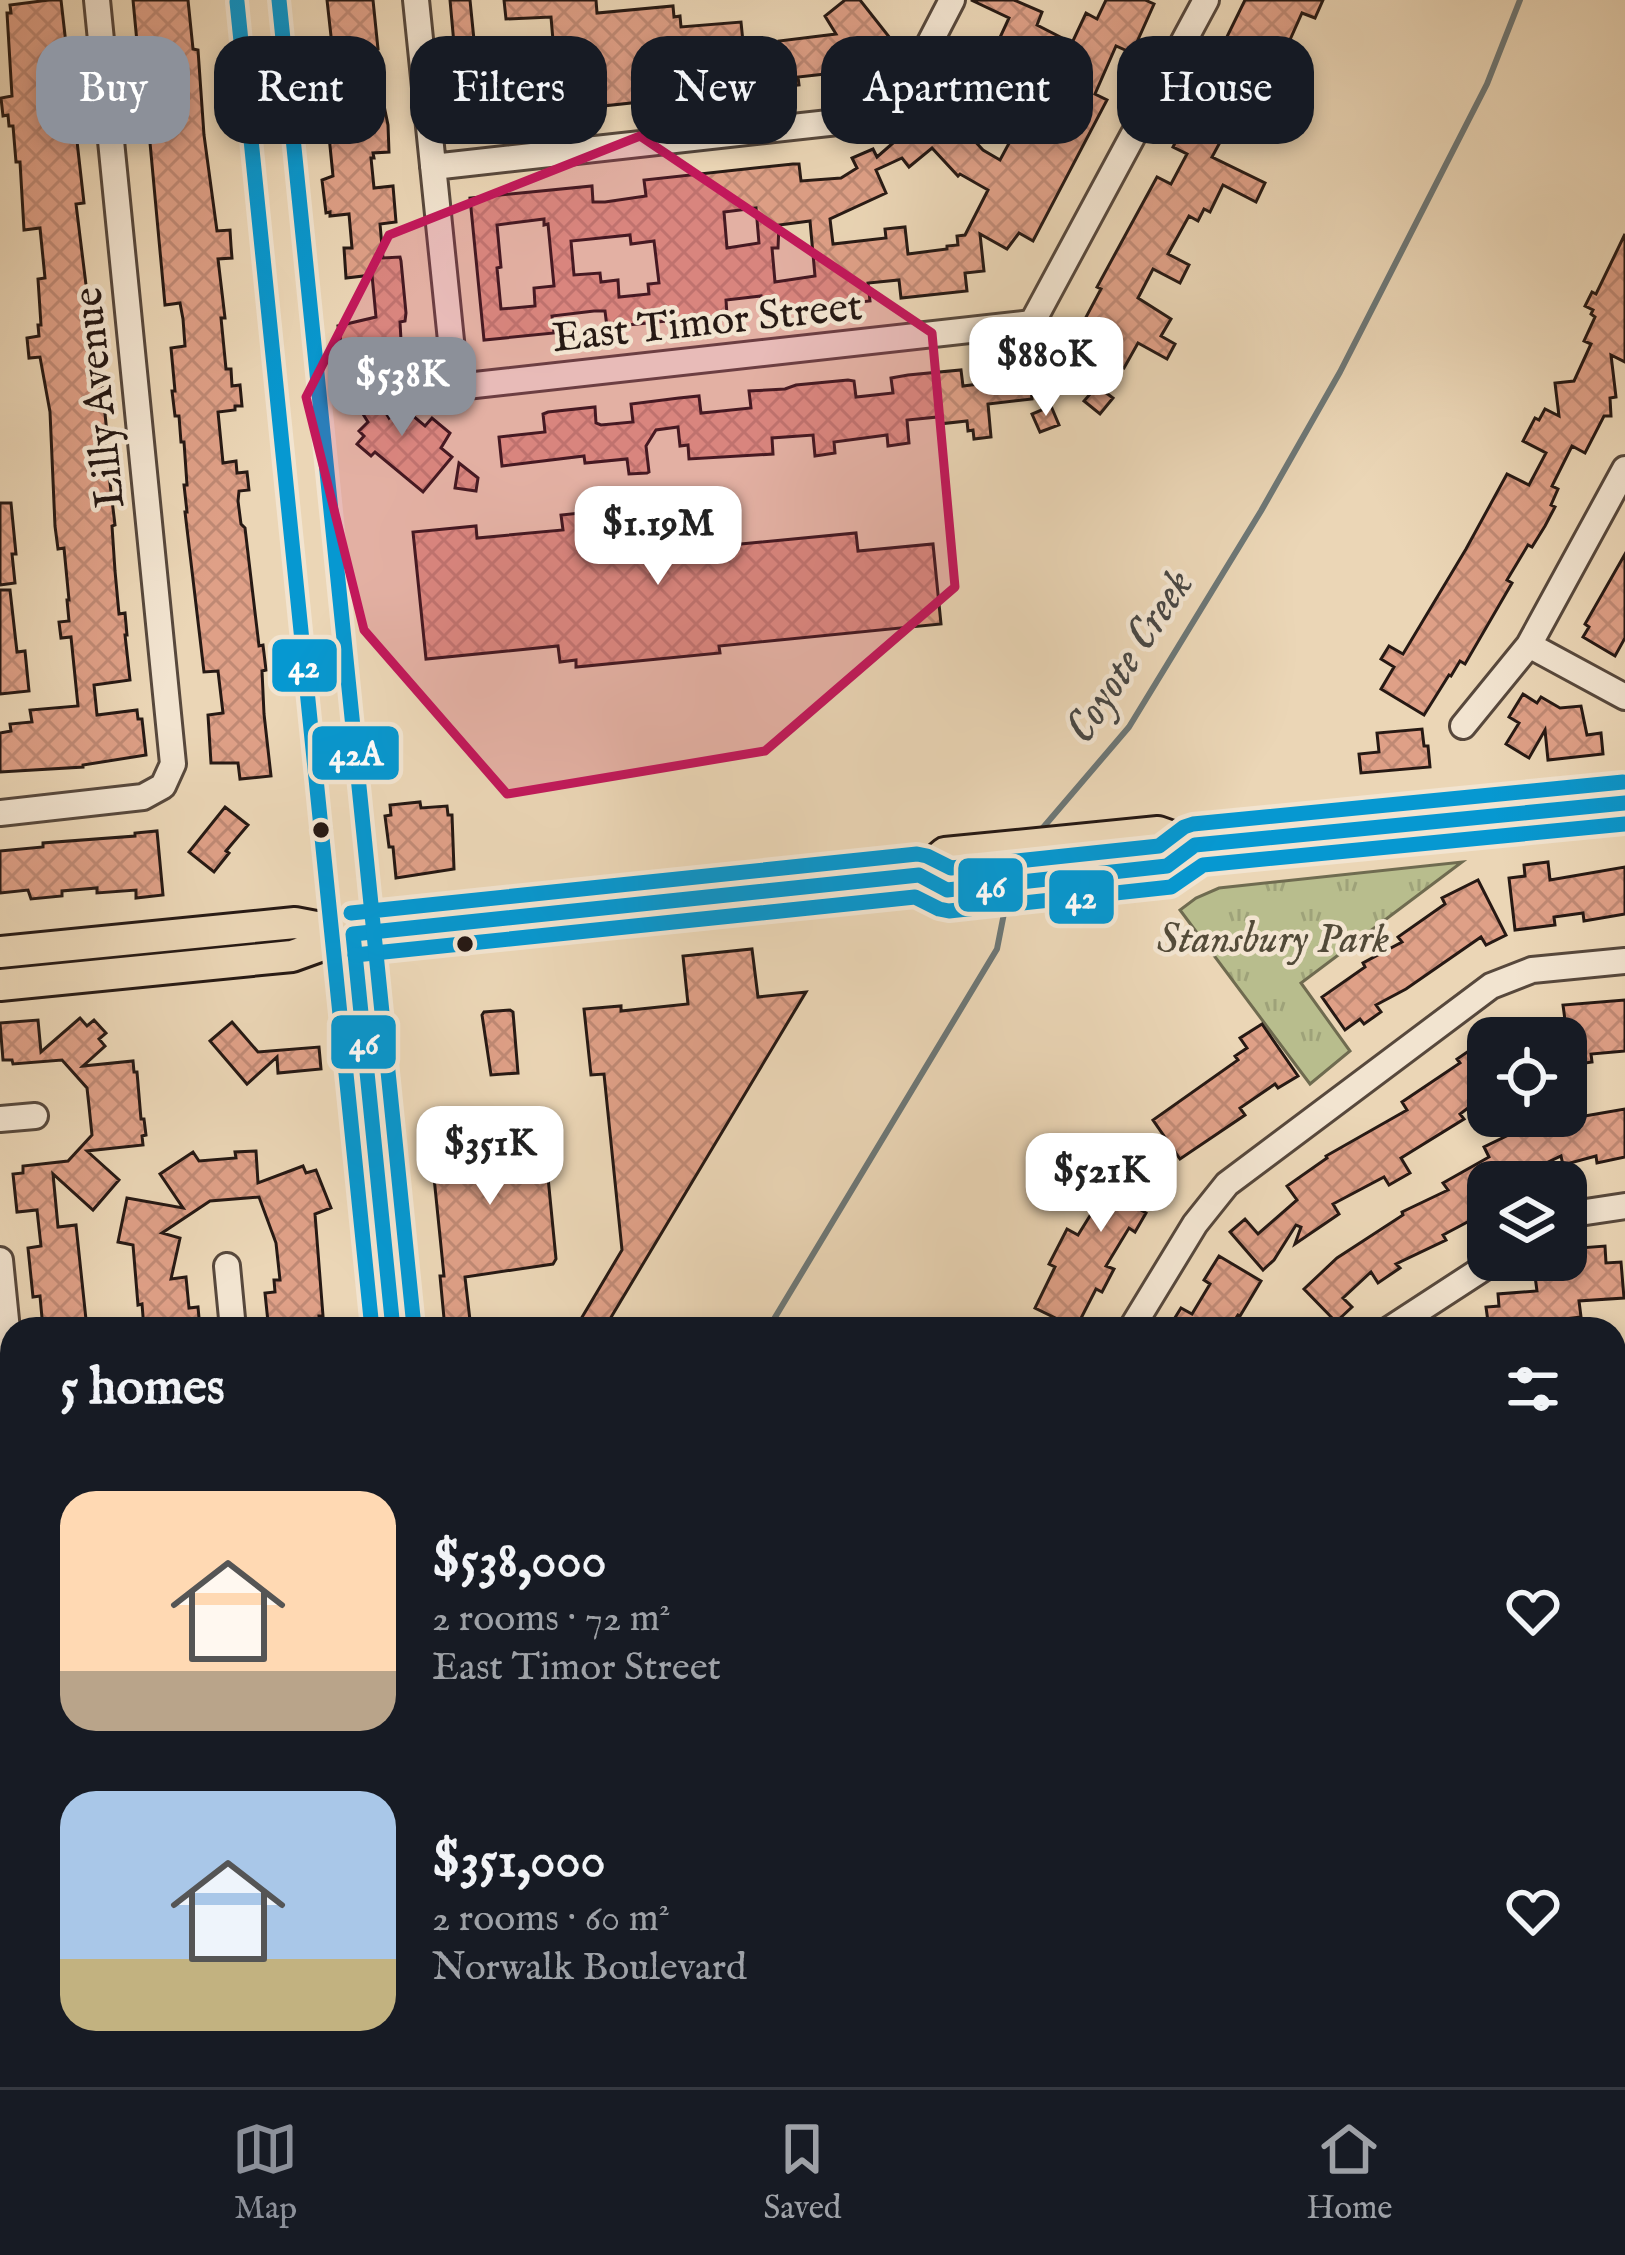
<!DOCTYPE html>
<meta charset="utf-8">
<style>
body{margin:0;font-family:"IM FELL English",serif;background:#242831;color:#f1f3f6;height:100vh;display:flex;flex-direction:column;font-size:45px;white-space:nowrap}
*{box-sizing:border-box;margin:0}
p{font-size:39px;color:#9ea1a6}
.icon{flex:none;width:66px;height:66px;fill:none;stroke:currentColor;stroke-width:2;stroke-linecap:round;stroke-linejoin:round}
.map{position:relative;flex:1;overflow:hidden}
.details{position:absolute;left:0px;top:1317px;width:1626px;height:771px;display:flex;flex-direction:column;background:#171b24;border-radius:36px 36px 0 0;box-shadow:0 6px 18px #0003}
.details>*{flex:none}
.hud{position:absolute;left:36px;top:36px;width:1554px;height:108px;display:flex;gap:24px}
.tools{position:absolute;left:1467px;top:1017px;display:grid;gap:24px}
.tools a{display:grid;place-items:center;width:120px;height:120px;border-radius:24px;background:#171b24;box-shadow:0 6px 18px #0003;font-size:60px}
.price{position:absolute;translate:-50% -102px;padding:0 27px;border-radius:24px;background:#fff;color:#222;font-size:39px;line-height:78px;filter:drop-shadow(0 3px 6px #0008)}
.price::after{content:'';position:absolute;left:50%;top:72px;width:36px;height:27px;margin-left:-18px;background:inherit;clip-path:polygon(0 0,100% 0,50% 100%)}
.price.selected{background:#8c9099;color:#fff}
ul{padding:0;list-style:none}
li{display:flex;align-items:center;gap:36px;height:300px;padding:0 60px}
li span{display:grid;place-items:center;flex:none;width:336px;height:240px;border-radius:36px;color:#555}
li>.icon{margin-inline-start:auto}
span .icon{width:144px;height:144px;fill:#fffc;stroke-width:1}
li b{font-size:51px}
h2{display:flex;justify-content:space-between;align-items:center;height:144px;padding:0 60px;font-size:51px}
.chip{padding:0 42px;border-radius:36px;background:#171b24;box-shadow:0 6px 18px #0003;font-size:42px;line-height:108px}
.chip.selected{background:#8c9099;color:#fff}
.dock{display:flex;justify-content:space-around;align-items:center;height:168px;border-top:3px solid #363941;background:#171b24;font-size:33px;color:#9ea1a6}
.dock a{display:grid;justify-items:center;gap:6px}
.dock .selected{color:#8c9099}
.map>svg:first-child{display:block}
</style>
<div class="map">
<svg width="1625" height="2087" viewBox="0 0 1625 2087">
<defs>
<pattern id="park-tufts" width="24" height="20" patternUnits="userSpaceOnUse" patternTransform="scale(3)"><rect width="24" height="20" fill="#b8bd8d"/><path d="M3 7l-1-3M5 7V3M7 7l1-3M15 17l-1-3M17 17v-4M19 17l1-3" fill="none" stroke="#9ea279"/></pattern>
<pattern id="building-cross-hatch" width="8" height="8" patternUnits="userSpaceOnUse" patternTransform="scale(3)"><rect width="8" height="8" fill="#dfa087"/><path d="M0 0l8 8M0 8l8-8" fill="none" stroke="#bf8974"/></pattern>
</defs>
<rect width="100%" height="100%" fill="#ebd6b6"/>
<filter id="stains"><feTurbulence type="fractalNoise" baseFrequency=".00167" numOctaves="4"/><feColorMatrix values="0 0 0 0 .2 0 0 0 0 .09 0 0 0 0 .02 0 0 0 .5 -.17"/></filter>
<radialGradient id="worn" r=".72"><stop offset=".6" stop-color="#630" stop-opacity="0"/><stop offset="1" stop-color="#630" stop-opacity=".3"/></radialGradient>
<!-- grass -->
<path fill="#b8bd8d" stroke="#6f6b50" stroke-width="3" d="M1625,1702V2028L1614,2029V1703Z
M1625,2056V2084L1594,2087H1448L1470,2076H1614V2057Z
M589,2076H1435L1420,2087H1367L1366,2084L1333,2087H592Z"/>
<!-- park -->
<path fill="url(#park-tufts)" stroke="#6f6b50" stroke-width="3" d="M1462,862L1301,983L1350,1051L1310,1084L1180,910L1196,898L1219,888Z"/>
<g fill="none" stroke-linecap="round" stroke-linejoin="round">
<!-- stream -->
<path stroke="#6d7776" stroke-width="6" d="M1041,830L1129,727L1261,511L1340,372L1487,84L1520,0
M768,1329L997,949L1008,893
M1614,1619L1625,1618
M313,2087L319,2076"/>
</g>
<!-- building -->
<path fill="url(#building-cross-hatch)" stroke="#261914" stroke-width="3" fill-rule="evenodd" d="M49,0H61L84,203L76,204L87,293L92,292L94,314L90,315L95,365H100L107,433H104L115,525L112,526L115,571L119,614L125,613L127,635H125L130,680L94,685L97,715L137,710L138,719H142L146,755L83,765V767L0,772V733L11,731L10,724L32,722L30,710L78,706L71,637L61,638L59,622L69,621L67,600H69L64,548L58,549L55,526L50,412L40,357L29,358L27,338L39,336L38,325H41L38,279L45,278L40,228L24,230L20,162H16L13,126H9L8,115L3,116L1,98L12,96L7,13H11L10,5Z
M133,0H188L193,49L198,50L204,135L217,231L230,230L231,246L232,258L218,259L225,318H221L226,369H231L232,386L240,385L242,406H235V410L218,412L223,463L236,461L237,473L247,472L249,490L239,491L238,501L241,524L245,528L259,646L263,645L266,670L262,671L264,714L271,776L240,779L238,763H211L208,715L223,713L218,671L204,672L185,512H187L184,485H187L184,442H181L179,416H175L172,391H175L171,348L185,346L183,319L180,303L165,305L148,121L142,95Z
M327,0H373L378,49L362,51V69L366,98L382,96L388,125L389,152L373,153L374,158H371L374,188L393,186L396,222L380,224L383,258L400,257L401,261L406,313L405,321L400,322L403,376L362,379L359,343L342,348L338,326L376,317L372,275L346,278L344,248H352L349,214L330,216V212L326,213L322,180L333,176L329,136L340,135L337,100L328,101L324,55L333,54Z
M450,0H470L475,50L495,48L497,70L527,66L526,55L554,52L551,17L506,19L504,0H596L597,13L673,6L674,17L680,16L681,27L741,22L745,62L780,59L779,41L836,34L825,16L845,0H860L890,38L874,51L863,38L834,61L843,72L798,77L799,85L584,108L582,91L531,97L533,113L461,121Z
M971,0H1014L1042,12L1037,25L1072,43L1086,13L1097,19L1106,0H1145L1154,4L1132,53L1116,46L1095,94L1107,100L1033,241L1019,233L1007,249L980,234L984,271L965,273L967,291L901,298L899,280L868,283L870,301L763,312L761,296L726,300L727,315L607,327L605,311H594L552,316L554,333L484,340L470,198L592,186L593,202H605L646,196L644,180L793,164H799L801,181L841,178L857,168L852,158L873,149L877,157L917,122L923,130L971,54L986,61L990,50L992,52L997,44L1009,18ZM1026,71L1063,87L1059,96L1074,102L1059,131L1049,127L1044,136L1020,123L1000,160L983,150L961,126L977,101L987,108L1002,86L1006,88L1010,79L1020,84ZM932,148L958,176L960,174L988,190L965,235L957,236L958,245L947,246V249L908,254L905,227L885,229L886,238L833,244L830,219L886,193L876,170L902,158L909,167ZM756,208L759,243L727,248L724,212ZM544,219V225L548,224L554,286L534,288L535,306L501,309L497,268L501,267L497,225ZM810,221L815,276L775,282L772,248H778L779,225ZM630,235L631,244L654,241L659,283L648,284L649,294L619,297L618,280L601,282L600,273L574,275L571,241Z
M1245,0H1323L1315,18L1302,13L1289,42L1299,47L1290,66L1268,55L1236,122L1232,120L1212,157L1265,183L1256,202L1223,185L1210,212L1204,209L1198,221L1189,216L1168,254L1189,265L1180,283L1153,269L1138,298L1171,319L1161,336L1175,344L1167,359L1138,343L1124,368L1089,349L1099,330L1085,322V319L1101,289L1097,287L1157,177L1171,184L1187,154L1173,147L1202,88L1217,95L1231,64L1217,57Z
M1625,234V362L1611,355L1616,397L1610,398L1611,416H1604L1585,453L1572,446L1552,486L1558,489L1551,505L1555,507L1545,526L1532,547L1528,545L1507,580L1512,583L1465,664L1460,661L1451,676L1449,675L1424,715L1381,689L1394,667L1381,659L1389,646L1403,654L1466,549L1507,474L1529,485L1546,453L1523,441L1535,418L1539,420L1545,409L1559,416L1555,383L1574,381L1591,344L1584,341L1595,317L1591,314L1593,310L1585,306L1592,292L1596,294Z
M1029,369L1032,399L988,404L991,437L974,439L973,430L968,431L967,421L939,424L938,417L907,420L909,443L888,446L887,435L834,442L835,453L815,456L813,435L772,438L773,454L689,459L688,445L680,446L678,427L656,430L646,446L649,472L647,473L629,474L627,459L585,463L584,456L502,466L499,437L545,432L543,414L548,412L595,407L596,423L601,425L633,422L631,404L679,398L699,396L701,413L712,412L751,408L749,391L785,389L796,385L848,380L854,381L856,397L893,393L891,378L908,375L961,370L963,386L995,382L996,374Z
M366,381L389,418L400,405L425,426L432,418L450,433L441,448L452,457L423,492L375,452L371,456L357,444L364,436L359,431L368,422L349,392Z
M1097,386L1113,398L1100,414L1084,401Z
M1051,406L1059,425L1040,432L1032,414Z
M459,463L478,478L476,491L455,488Z
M705,500L709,547L856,533L858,551L933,544L941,624L719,646L720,653L576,667V660L560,662L558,646L426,659L413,532L476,526L477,538L563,530L561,515Z
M0,503H11L16,554H12L15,583L0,585Z
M1625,554V638L1615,656L1583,637L1589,627L1585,624Z
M0,590H10L17,652L25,651L29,691L0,694Z
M1523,694L1537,703L1541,697L1560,708L1581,706L1587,735L1601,733L1603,754L1548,760L1545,730L1529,758L1506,744L1519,723L1509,717Z
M1422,729L1424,746H1428L1430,767L1361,773L1359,754L1379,752L1377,733Z
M420,802L421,808L447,806L448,815H452L454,869L396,878L393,847H389L385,816L391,815L390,805Z
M225,807L248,825L226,851L229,853L214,872L189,852Z
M157,831L163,895L136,898V890L97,893V888L62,891V896L31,899L28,890L0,893V851L43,847V843L135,836V833Z
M1548,862L1550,880L1625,867V914L1584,921L1583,913L1554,917L1555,925L1515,930L1509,878L1525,876L1524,865Z
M1478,880L1506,935L1486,945L1481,937L1406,989L1376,1005L1381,1012L1364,1024L1360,1019L1345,1030L1322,997L1365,967L1363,963L1402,942L1398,937L1445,904L1442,898Z
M752,949L758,997L806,992L604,1329H575L622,1250L604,1074L591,1075L584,1009L621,1006V1011L688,1004L683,956Z
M1625,1000V1051L1591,1054L1592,1062L1572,1065V1056L1566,1057V1038H1503V1028L1565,1020L1563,1005Z
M510,1010L513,1012L518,1073L491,1075L482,1015L484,1012Z
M80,1018L87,1026L94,1020L106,1033L99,1039L105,1046L83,1066L133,1061L134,1072H137L141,1119H144L146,1135L142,1136L143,1145L87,1151L119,1180L93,1210L53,1174L58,1227L76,1225L87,1329H43L40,1296L33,1297L28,1248L41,1246L37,1210L17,1212L13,1174L23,1173V1166L68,1161L92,1135L89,1106L87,1088L62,1060L13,1064L12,1060H3L0,1023L38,1020L41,1052Z
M232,1022L258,1052L319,1047L321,1069L278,1073L277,1057L247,1084L210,1041Z
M1262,1024L1298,1076L1278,1088L1275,1084L1240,1108L1245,1115L1180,1159L1153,1120L1238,1060L1235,1056L1247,1048L1240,1038Z
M1476,1046L1488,1062V1093L1460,1114L1464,1119L1401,1158L1410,1173L1389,1185L1384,1177L1333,1204L1339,1214L1295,1244L1301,1227L1296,1225L1274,1260L1263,1270L1230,1232L1245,1219L1258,1234L1297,1200L1287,1186L1327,1158L1326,1156L1407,1110L1402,1102L1460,1063L1457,1059Z
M1625,1109V1157L1597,1163L1596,1156L1563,1165L1561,1156L1519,1176L1515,1169L1488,1182V1211L1443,1235L1446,1240L1396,1264L1400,1268L1378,1283L1371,1272L1343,1298L1352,1307L1336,1322L1304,1289L1337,1258L1403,1215L1402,1212L1448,1190L1443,1183L1489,1157L1484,1147L1521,1129L1523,1134L1579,1117Z
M537,1124L543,1126L556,1259L553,1264L465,1277L471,1329H445L440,1276H444L430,1138L435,1137V1134Z
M1125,1140L1172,1167L1161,1186L1157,1184L1141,1210L1146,1213L1135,1232L1129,1228L1106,1266L1114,1269L1102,1292L1096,1289L1076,1328L1035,1308L1055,1267L1049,1264L1067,1229L1078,1235L1114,1177L1106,1173Z
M256,1151L258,1183L303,1166L306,1173L316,1170L331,1208L315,1214L323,1316H319L320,1329H275L274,1321L268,1322L265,1293L275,1292L274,1280H280L276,1243L259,1197L210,1201L162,1233L180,1238L171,1279L186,1277L189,1308L198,1307L200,1329H144L142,1304L138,1305L133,1245L118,1242L127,1198L183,1208L160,1174L193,1152L199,1161L236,1158L235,1152Z
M1605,1246L1606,1263L1621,1262L1624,1298L1579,1301L1581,1317L1564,1319L1565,1327L1489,1329L1486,1307L1499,1306L1498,1294L1537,1291L1535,1276L1548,1275L1546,1260H1566V1255L1580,1253L1579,1248Z
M1219,1256L1261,1281L1240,1316L1238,1315L1229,1329H1168L1181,1308L1192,1314L1210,1284L1204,1280Z"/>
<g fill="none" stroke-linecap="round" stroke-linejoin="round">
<!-- minor casing -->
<g stroke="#57483c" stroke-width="30">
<path id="minor" d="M416,0L453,360L466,386L1032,323L1206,0
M433,167L856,120L910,81L952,0
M1529,645L1625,697
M1463,726L1529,645L1625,469
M0,813L143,797L163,786L173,764L97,0
M0,1119L35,1116
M1566,1215L1625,1206
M0,1260L12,1380
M227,1266L233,1329
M1131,1329L1195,1224L1227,1184L1491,986L1532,970L1625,961
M1390,1329L1496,1260
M1614,1450L1625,1449
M0,1506L12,1550
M0,1855L12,1863
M0,2059L12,2040"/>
</g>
<!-- major casing -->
<g stroke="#261914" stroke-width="36">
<path id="major" d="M258,0L393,1329
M919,875L947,890L1167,866L1195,845
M0,952L295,923L353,934
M0,985L292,956L353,934L919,875L945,853L1158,832L1195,845L1625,803
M467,2076L468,2087"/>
</g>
<!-- minor -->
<use href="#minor" stroke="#f2e4d0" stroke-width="24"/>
<!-- major -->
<use href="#major" stroke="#ebd6b6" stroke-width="30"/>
<!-- bus-1 casing -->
<g stroke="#f2e4d0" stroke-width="24">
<path id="bus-1" d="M353,934L919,875L947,890L1167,866L1195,845L1625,803
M353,934L393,1329"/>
</g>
<!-- bus-2 casing -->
<g stroke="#f2e4d0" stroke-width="24">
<path id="bus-2" d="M237,2L372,1329
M355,955L915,897L939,909L949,911L1171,887L1203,865L1625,824"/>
</g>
<!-- bus-3 casing -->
<g stroke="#f2e4d0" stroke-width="24">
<path id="bus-3" d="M279,0L414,1327
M351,913L917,854L927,856L951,868L1159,846L1184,827L1193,824L1623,782"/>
</g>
<!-- bus-1 -->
<use href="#bus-1" stroke="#0698d1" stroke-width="15"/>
<!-- bus-2 -->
<use href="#bus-2" stroke="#0698d1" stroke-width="15"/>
<!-- bus-3 -->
<use href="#bus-3" stroke="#0698d1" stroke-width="15"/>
</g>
<!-- marked area -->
<path fill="#c2185b" fill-opacity="0.2" stroke="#c2185b" stroke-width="9" stroke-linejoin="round" d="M640,136L932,333L955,587L765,751L507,794L364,630L306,397L389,235Z"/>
<!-- markers -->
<g fill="#261914" stroke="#f2e4d0" stroke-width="4.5">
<circle cx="321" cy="830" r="10"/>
<circle cx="465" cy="944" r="10"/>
</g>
<g text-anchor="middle" stroke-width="9" stroke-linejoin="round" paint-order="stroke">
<!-- street labels -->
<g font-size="42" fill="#261914" stroke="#f2e4d0">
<text transform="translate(707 320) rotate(-6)" y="15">East Timor Street</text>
<text transform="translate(97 398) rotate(-96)" y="15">Lilly Avenue</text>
</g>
<!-- park labels -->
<g font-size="42" font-style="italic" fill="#524a38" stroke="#f2e4d0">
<text x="1273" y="952">Stansbury Park</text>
</g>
<!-- water labels -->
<g font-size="45" font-style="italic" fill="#494845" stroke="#f2e4d0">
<text transform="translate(1127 655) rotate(-57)" y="16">Coyote Creek</text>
</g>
</g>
<g stroke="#f2e4d0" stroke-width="4.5">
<rect x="270" y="637" width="69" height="57" rx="12" fill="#0698d1"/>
<rect x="310" y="724" width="91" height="58" rx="12" fill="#0698d1"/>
<rect x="956" y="856" width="69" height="58" rx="12" fill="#0698d1"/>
<rect x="1047" y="868" width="69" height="58" rx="12" fill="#0698d1"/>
<rect x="329" y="1013" width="69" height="58" rx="12" fill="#0698d1"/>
</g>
<g font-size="33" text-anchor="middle" font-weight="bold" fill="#fff">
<text x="304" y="677">42</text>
<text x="356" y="765">42A</text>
<text x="991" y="897">46</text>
<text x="1081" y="908">42</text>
<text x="364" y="1054">46</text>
</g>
<rect width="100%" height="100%" filter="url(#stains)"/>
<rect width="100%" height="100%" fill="url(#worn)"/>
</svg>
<div class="tools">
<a><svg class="icon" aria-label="locate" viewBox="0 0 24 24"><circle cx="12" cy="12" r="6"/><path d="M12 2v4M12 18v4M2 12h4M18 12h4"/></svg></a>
<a><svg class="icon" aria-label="layers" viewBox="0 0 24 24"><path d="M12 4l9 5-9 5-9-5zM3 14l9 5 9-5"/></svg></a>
</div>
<b class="price" style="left:1046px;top:419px">$880K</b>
<b class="price selected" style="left:402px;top:439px">$538K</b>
<b class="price" style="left:658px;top:588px">$1.19M</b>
<b class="price" style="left:490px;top:1208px">$351K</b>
<b class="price" style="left:1101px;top:1235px">$521K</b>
<div class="hud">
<a class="chip selected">Buy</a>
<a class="chip">Rent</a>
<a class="chip">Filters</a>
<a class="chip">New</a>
<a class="chip">Apartment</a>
<a class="chip">House</a>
</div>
<section class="details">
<h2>5 homes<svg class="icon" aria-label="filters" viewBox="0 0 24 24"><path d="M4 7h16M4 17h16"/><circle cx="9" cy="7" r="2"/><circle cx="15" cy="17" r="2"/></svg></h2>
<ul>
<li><span style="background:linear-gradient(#ffd9b3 75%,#b9a48a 0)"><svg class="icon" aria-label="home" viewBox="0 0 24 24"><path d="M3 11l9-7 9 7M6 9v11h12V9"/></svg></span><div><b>$538,000</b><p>2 rooms · 72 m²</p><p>East Timor Street</p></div><svg class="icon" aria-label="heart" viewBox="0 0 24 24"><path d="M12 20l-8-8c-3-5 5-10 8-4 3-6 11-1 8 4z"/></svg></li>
<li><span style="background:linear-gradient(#a9c7e8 70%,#c2b280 0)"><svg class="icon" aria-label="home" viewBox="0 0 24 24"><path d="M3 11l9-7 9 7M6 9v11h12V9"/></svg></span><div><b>$351,000</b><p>2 rooms · 60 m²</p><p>Norwalk Boulevard</p></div><svg class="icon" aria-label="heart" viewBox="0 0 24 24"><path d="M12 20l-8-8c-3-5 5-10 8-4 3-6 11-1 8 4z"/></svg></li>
</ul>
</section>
</div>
<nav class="dock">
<a class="selected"><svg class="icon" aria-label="map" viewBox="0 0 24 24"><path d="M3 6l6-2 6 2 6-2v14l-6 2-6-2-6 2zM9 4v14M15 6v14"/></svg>Map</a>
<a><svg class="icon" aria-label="saved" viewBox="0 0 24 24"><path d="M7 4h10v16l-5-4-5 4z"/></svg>Saved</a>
<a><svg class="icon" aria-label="home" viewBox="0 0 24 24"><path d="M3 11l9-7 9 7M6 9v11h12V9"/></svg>Home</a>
</nav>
